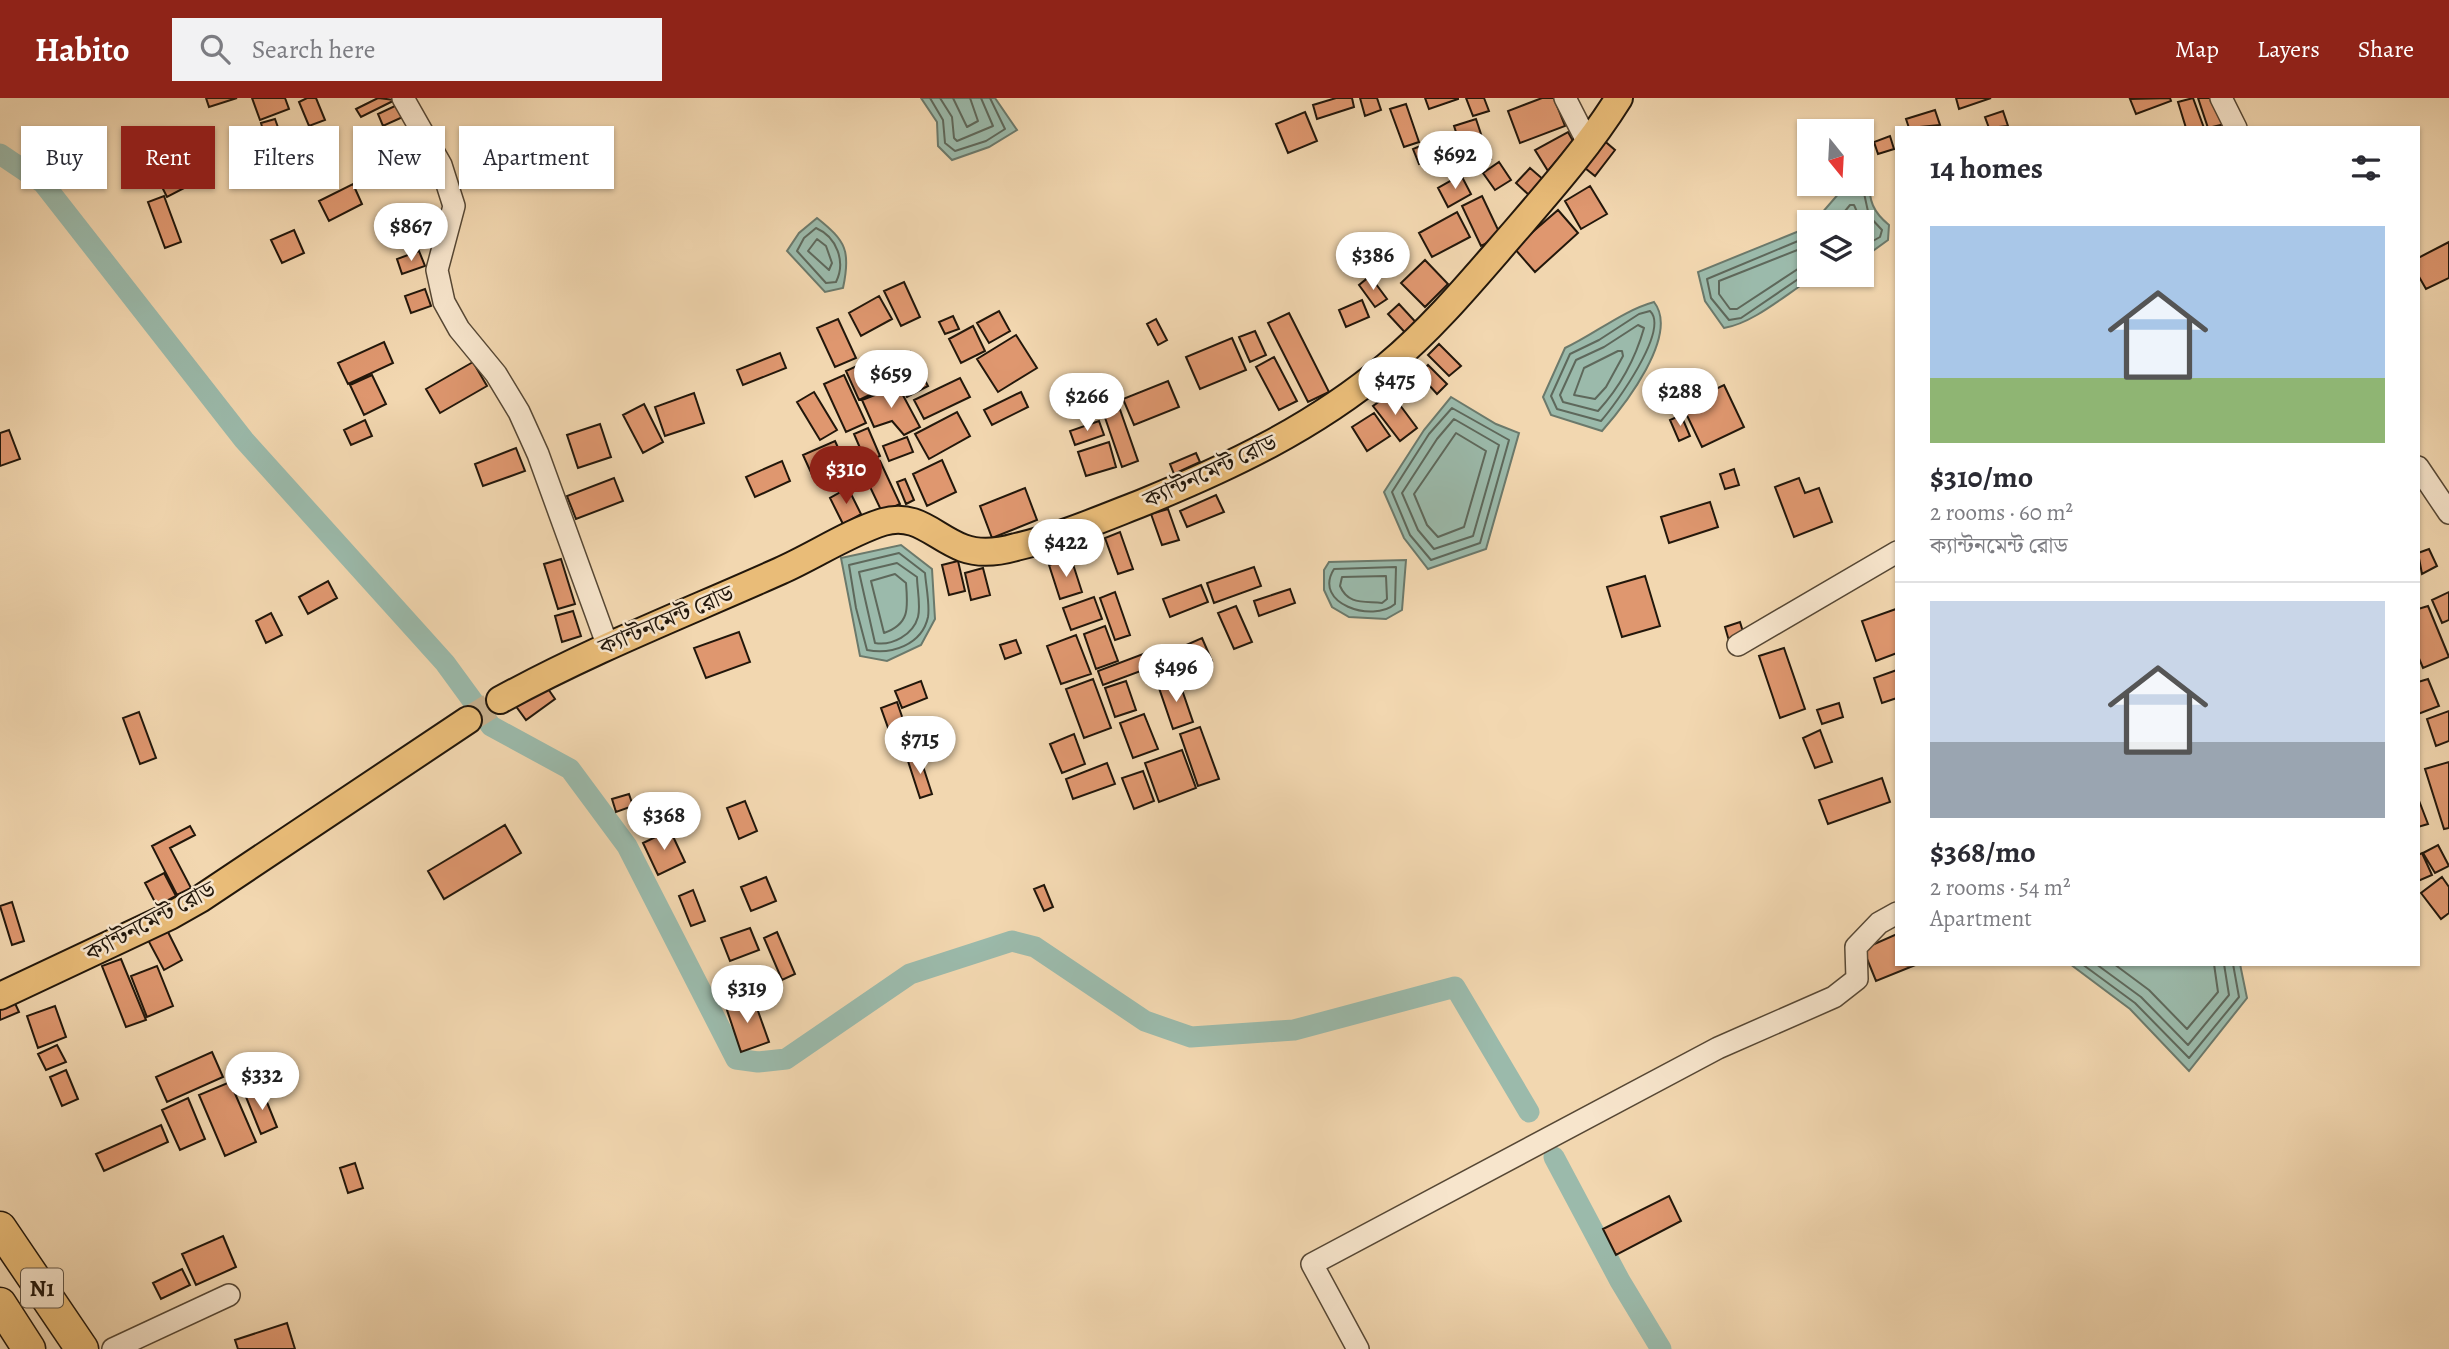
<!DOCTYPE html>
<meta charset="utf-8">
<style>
body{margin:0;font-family:Alegreya,"Noto Serif Bengali",serif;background:#f2f2f3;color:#2b2b33;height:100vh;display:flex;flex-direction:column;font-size:26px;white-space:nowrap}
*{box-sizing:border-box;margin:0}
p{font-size:23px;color:#7c7c81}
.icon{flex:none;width:38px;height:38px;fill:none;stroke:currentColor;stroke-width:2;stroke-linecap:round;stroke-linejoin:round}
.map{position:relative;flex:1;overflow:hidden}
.panel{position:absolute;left:1895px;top:28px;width:525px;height:840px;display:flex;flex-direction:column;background:#fff;border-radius:0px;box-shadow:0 2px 5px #0004}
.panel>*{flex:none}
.banner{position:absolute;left:21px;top:28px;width:665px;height:63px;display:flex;gap:14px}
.needle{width:46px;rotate:162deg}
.controls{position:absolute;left:1797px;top:21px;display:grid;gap:14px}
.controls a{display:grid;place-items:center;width:77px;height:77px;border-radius:0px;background:#fff;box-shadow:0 2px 5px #0004;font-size:35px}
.price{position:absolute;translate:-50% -60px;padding:0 16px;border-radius:24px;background:#fff;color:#222;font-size:23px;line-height:46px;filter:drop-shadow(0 2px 4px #0008)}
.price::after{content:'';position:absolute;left:50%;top:42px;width:21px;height:16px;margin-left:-10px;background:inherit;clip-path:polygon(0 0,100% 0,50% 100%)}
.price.on{background:#8f2418;color:#fff}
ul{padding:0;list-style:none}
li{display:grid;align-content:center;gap:14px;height:371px;padding:0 35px}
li+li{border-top:2px solid #e1e1e2}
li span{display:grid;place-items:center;height:217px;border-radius:0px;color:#555}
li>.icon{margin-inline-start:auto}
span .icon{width:126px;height:126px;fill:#fffc;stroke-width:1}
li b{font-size:30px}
h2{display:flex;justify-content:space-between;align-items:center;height:84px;padding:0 35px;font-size:30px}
.pill{padding:0 24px;border-radius:0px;background:#fff;box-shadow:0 2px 5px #0004;font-size:24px;line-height:63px}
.pill.on{background:#8f2418;color:#fff}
header{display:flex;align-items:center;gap:42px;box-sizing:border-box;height:98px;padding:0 35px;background:#8f2418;color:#fff}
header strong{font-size:33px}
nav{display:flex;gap:38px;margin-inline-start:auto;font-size:24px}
.search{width:490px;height:63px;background:#f2f2f3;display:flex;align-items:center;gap:18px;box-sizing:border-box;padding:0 24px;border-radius:0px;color:#7c7c81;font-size:26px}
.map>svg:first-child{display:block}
</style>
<header>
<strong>Habito</strong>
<div class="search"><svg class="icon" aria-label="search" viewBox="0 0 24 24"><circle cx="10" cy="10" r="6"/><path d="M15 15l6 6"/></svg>Search here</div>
<nav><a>Map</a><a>Layers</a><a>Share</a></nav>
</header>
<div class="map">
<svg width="2449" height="1251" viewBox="0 0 2449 1251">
<rect width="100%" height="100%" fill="#f2d7b0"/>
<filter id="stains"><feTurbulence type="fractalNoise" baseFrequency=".00286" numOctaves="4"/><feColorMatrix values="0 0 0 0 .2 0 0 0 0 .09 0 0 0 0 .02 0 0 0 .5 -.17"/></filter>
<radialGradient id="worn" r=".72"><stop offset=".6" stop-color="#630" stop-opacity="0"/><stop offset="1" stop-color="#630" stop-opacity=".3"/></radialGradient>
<!-- water -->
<path fill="#9bbaab" stroke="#6b796b" stroke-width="2" d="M921,0H995L1017,32L989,49L952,62L938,48L937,24Z
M1863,77L1869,82C1869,103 1873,114 1889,127L1888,142L1870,155L1862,156V124H1814L1847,86H1862Z
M817,120C846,143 851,153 843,190L825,194L787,153L799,135Z
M1809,129L1810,177H1817C1788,194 1755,225 1724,230L1705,203L1698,174Z
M1654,204C1680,237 1624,308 1602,333L1551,317L1543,299L1565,250C1595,236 1622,213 1654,204Z
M1451,299L1496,326L1519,335L1486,451L1428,471L1404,440L1384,394L1424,332Z
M901,447L932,471L935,521L921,547L887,563L860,558L841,460Z
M1406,462L1402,512L1386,521L1349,519L1332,509L1324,492V472L1329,464Z
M2070,866H2240L2247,900L2189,973L2130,911Z"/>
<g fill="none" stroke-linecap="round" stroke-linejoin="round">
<!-- shore -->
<path stroke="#5e685b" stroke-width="2" d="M930,0L943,22L945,45L955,53L986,43L1005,31L990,0
M940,0L952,19L954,40L957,43L993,28L981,0
M953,0L967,29L978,23L970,0
M1862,86L1869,118L1882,132L1880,139L1862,149
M1836,124L1850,107H1854L1861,123L1870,133L1862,140
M816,130C837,139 846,164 836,184L826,185L797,153L804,140Z
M1810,138L1707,181L1711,200L1729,222L1741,220L1810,173
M817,141L826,148L832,165L829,172L808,153Z
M1810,147L1719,183V196L1730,211H1737L1810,163
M1650,213C1670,232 1615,307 1601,323L1557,311L1551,298L1570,256L1599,242L1639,216Z
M1638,227L1644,230C1635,262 1620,289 1598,313L1563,304L1560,297L1576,262L1604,249Z
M1618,253H1622L1623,258L1606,289L1595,301L1574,297L1584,270Z
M1452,310L1509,342L1480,445L1431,462L1410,437L1392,394L1429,336Z
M1454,321L1499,347L1473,438L1434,451L1418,432L1402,395L1437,341Z
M1456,335L1486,353L1464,429L1438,439L1427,427L1414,396Z
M899,455L925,475C926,488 930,507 928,519C922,547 891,557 867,552L856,510L849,467Z
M897,465L917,479C917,490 921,508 918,519C913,537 892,548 875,545L859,474Z
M1396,469L1395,506C1373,525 1312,506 1334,471Z
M895,476L906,485C908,510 910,526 884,535L871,483Z
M1386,478L1387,501L1382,505C1364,503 1348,507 1340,488L1342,479Z
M2082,866L2135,905L2189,960L2239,899L2233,866
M2096,866L2141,899L2188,947L2229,897L2224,866
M2114,866L2149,892L2187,931L2218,894L2214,866"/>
<!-- canal -->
<path stroke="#9bbaab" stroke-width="21" d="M0,56L43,85L244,342L445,565L491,628L570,671L627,748L736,961L758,964L786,961L910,876L1012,843L1035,849L1145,923L1191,939L1294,932L1455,889L1529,1014
M1554,1059L1620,1183L1661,1251"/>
</g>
<!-- building -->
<path fill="#df976f" stroke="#22170b" stroke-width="2" d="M206,0H237L209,9Z
M252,0H285L289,11L260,22Z
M307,0H316L325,22L309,28L299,4Z
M378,0L395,2L361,19L356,11Z
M1336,0H1352L1354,9L1317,21L1313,7Z
M1360,0H1377L1381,12L1365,18Z
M1425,0H1458V1L1429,11Z
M1466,0H1484L1489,13L1473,18Z
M1542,0H1554L1565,28L1520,45L1508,13Z
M1956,0H1991L1959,11Z
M2170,0L2171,3L2136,16L2130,1Z
M2193,0L2204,30H2186L2178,4Z
M2198,0H2216L2229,25L2208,30Z
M399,6L405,18L383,28L378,16Z
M1406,6L1419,44L1404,49L1390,11Z
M1935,12L1940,27L1909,30L1906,21Z
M2003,13L2008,28L1989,30L1985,19Z
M1305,14L1317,43L1288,55L1276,26Z
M275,21L280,35L265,40L261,25Z
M1476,21L1483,42L1461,49L1454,28Z
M1568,34L1573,43L1548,73L1535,52Z
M1447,37L1453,52L1419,66L1413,51Z
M1890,38L1894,51L1878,56L1874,44Z
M1601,40L1615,52L1595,78L1580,66Z
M288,43L293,58L278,63L272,48Z
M167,46L188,88L167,99L146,57Z
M1485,48L1491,61L1470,72L1464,59Z
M1499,64L1511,82L1495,92L1483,75Z
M1530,70L1545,83L1530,98L1516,85Z
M1461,77L1471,96L1448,109L1438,90Z
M353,86L362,106L329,123L319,103Z
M1590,88L1607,116L1581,131L1565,103Z
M164,98L181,144L165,150L148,104Z
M1482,98L1501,138L1481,148L1462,108Z
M1558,112L1578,135L1535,174L1514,150Z
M1457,114L1470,139L1432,159L1419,135Z
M294,132L304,155L282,165L271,142Z
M2449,144V180L2426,191L2418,177V160Z
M419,153L425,168L402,176L397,161Z
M1425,162L1448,186L1425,209L1401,185Z
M1370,178L1387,201L1375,209L1359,187Z
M904,184L920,219L901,228L884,193Z
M425,191L431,208L411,215L405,198Z
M879,198L892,221L861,238L849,215Z
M1362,202L1369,219L1346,229L1339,212Z
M1399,206L1422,231L1411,241L1388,216Z
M999,213L1010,233L989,245L977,225Z
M1289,215L1329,294L1308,304L1268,225Z
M953,218L959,231L945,236L939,224Z
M838,221L856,260L835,269L817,230Z
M1156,221L1167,242L1158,247L1147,226Z
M973,228L985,253L961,265L949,241Z
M1255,233L1266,257L1250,264L1239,239Z
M1016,237L1037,270L998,294L977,261Z
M1232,240L1246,272L1200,291L1186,259Z
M384,244L393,265L348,286L338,265Z
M1439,246L1461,268L1449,278L1428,257Z
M910,254L928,288L907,299L889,266Z
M780,255L786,270L743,287L737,272Z
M881,257L895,285L859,302L846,273Z
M1274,259L1297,303L1279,312L1256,269Z
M473,264L487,288L440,315L426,291Z
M1428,267L1447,286L1437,296L1419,276Z
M1411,276L1424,289L1410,302L1397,289Z
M372,277L386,306L364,317L350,287Z
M844,277L866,325L846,334L824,286Z
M960,280L970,299L924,321L914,302Z
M1168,283L1179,309L1134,327L1123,301Z
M1724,287L1744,329L1702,349L1682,307Z
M898,288L920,329L904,337L892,323L874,329L862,302Z
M814,294L837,332L820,342L797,304Z
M1021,294L1028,309L992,327L984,312Z
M694,295L704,325L665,338L655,309Z
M1391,295L1417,330L1400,343L1373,308Z
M1117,303L1138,363L1122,369L1101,308Z
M644,306L663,344L643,355L623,317Z
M957,314L970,338L929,361L915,336Z
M1374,315L1390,338L1367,353L1352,329Z
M1681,317L1690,338L1679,343L1670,322Z
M365,322L372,338L351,347L344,332Z
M1099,323L1104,337L1075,347L1070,333Z
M600,326L611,359L578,370L567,337Z
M868,330L880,358L866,364L854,336Z
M9,332L20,361L0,368V335Z
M907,339L913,354L889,363L883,348Z
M835,343L845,365L813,379L803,357Z
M1109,344L1116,369L1086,378L1078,354Z
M516,350L525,373L483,388L475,366Z
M1196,355L1200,364L1174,376L1170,366Z
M942,362L956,394L927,408L913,376Z
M782,363L790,383L755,399L746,379Z
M880,363L900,406L882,414L862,372Z
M1734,371L1739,387L1725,391L1720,376Z
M614,380L623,403L576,421L567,398Z
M1799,380L1805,395L1819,390L1832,424L1794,439L1775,389Z
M905,381L914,402L906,406L897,384Z
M848,390L861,416L843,426L830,400Z
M1025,390L1037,422L992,440L980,408Z
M1216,397L1224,414L1187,429L1180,413Z
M1710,404L1718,429L1669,445L1661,419Z
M1168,411L1179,442L1162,447L1151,416Z
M1120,434L1133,471L1118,476L1105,440Z
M2429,451L2437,468L2422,476L2418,455Z
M1071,460L1082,494L1060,501L1049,467Z
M561,461L575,506L558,511L544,466Z
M958,463L965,493L949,497L942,467Z
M1254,469L1261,488L1214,505L1207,485Z
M983,470L990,497L971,502L965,475Z
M1645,478L1660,528L1622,539L1607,489Z
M328,483L337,500L308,516L299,499Z
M1201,487L1208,504L1170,519L1163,501Z
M1290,491L1295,505L1259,518L1254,503Z
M1115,494L1130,537L1115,542L1100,500Z
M2449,494V522L2442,525L2432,502Z
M1094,499L1102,521L1071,532L1063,510Z
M1236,508L1252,544L1234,551L1218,515Z
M2428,508L2449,559L2423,570L2418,558V511Z
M1896,511L1897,555L1876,563L1862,523Z
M573,513L581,538L562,544L555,518Z
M271,515L282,537L266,545L256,523Z
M1740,524L1744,537L1729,543L1725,529Z
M1105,528L1118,563L1096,571L1084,536Z
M739,534L750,564L706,580L694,550Z
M1076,537L1091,576L1061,586L1047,548Z
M1202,540L1212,563L1186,574L1177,551Z
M1016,542L1021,555L1005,561L1000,547Z
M1784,550L1805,611L1780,620L1759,558Z
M1151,553L1157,567L1103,587L1098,573Z
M1173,557L1179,575L1168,578L1162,560Z
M1897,572V600L1882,605L1874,580Z
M1178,580L1193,624L1173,631L1158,587Z
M1093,581L1111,630L1084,640L1066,591Z
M2428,581L2439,608L2418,616V584Z
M921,583L927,600L902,610L895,593Z
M1126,583L1136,612L1115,619L1105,590Z
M544,585L555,601L526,622L515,607Z
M897,604L907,633L891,638L881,610Z
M1839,605L1843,619L1822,626L1817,612Z
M2449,613V643L2436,648L2427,621Z
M139,614L156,660L140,666L123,620Z
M1144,616L1158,651L1133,660L1120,625Z
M1200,629L1219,681L1198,688L1180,636Z
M1820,632L1832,664L1815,670L1803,640Z
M1074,636L1085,666L1062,675L1050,646Z
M1182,652L1196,690L1159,704L1145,665Z
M919,656L932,696L920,700L907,660Z
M2449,664V730L2444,731L2425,671Z
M1107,665L1115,686L1073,701L1066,681Z
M1143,673L1154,703L1134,711L1122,680Z
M1882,680L1890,704L1828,726L1819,702Z
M629,696L633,708L616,714L612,701Z
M2418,700L2428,726L2418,729Z
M745,703L757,733L739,741L727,710Z
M505,727L521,755L444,801L428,773Z
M190,728L195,737L170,750L191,790L177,797L152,748Z
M670,732L685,764L658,777L643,745Z
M2438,747L2449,768L2435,775L2423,755Z
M2422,755L2432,777L2418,783V757Z
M164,775L176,798L157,808L145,785Z
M766,779L776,803L751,813L741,789Z
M2442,779L2449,789V815L2441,821L2421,795Z
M1044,787L1053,809L1044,813L1034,791Z
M693,792L705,823L691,828L679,798Z
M12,804L24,843L12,847L0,808Z
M750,830L759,852L730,863L721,840Z
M167,832L182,862L164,872L148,842Z
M777,834L795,876L782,882L764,840Z
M1897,836V866L1913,868L1876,883L1863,851Z
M121,861L146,922L126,929L102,868Z
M157,868L173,908L147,919L131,878Z
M753,899L769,944L741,954L726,909Z
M13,901L19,914L0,922V907Z
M55,908L66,939L38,950L27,918Z
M57,947L66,964L46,972L38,956Z
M212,954L223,979L167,1004L156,979Z
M66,972L78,1001L62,1008L50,979Z
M230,984L256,1044L225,1058L199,997Z
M262,992L277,1029L261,1036L246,999Z
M188,1000L205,1041L180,1052L162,1012Z
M161,1027L168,1044L104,1073L96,1056Z
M355,1065L363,1090L348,1095L340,1070Z
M1669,1098L1681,1123L1616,1157L1603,1131Z
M223,1138L236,1169L196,1187L182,1156Z
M182,1171L190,1187L161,1201L153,1185Z
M287,1225L295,1251H238L235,1242Z"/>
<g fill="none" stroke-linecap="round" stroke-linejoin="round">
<!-- major-tunnel -->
<path stroke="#c8b18f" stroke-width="26" stroke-dasharray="26 13" stroke-linecap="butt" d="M468,622L500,602"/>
<!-- minor casing -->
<g stroke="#564734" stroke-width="24">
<path id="minor" d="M403,0L441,67L454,108L437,172L444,204L459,231L496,276L519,314L538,356L607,546
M1565,0L1589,47
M2221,0L2236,30
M2418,369L2449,415
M1738,547L1897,454
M113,1251L229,1197
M1358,1251L1312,1166L1718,950L1834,899L1857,881L1856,849L1879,825L1897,815"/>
</g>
<!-- major casing -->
<g stroke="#22170b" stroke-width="30">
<path id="major" d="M500,602C591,552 686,515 780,473C814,458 848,435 883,424C917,414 934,439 963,450C979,456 999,454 1016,449C1059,439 1101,421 1142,405C1230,369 1313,330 1387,268C1435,228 1475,179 1516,132C1553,89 1589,48 1619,0
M0,898L170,818L200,801L468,622"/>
</g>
<!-- highway casing -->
<g stroke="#22170b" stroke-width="35">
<path id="highway" d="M0,1130L82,1251
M0,1206L29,1251"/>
</g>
<!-- minor -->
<use href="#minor" stroke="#f7e5cc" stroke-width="21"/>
<!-- major -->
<use href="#major" stroke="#e9bc78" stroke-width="26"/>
<!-- highway -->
<use href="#highway" stroke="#e9bc78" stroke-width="32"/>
</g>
<g text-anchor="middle" stroke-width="5" stroke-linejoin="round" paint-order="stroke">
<!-- shield labels -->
<rect fill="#f7e5cc" stroke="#625545" stroke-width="2" x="21" y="1170.5" width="42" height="39" rx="5"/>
<g font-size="23" font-weight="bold" fill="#22170b">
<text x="42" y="1198">N1</text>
</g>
<!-- street labels -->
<g font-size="24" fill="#22170b" stroke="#f7e5cc">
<text transform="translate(1210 373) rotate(-25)" y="8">ক্যান্টনমেন্ট রোড</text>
<text transform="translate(666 522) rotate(-23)" y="8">ক্যান্টনমেন্ট রোড</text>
<text transform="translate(150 823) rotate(-28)" y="8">ক্যান্টনমেন্ট রোড</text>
</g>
</g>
<rect width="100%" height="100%" filter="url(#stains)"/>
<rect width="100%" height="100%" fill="url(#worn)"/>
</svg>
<div class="controls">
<a><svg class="needle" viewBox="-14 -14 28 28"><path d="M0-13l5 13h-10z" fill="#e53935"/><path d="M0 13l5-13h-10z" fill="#7c7c81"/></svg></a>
<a><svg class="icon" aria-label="layers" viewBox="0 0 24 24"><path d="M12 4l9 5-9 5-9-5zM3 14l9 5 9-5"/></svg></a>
</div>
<b class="price" style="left:1455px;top:93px">$692</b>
<b class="price" style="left:411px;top:165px">$867</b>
<b class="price" style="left:1373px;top:194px">$386</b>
<b class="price" style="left:891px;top:312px">$659</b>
<b class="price" style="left:1395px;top:319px">$475</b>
<b class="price" style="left:1680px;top:330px">$288</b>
<b class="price" style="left:1087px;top:335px">$266</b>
<b class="price on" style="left:846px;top:408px">$310</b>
<b class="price" style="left:1066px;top:481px">$422</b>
<b class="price" style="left:1176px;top:606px">$496</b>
<b class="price" style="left:920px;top:678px">$715</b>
<b class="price" style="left:664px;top:754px">$368</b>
<b class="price" style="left:747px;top:927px">$319</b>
<b class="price" style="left:262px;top:1014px">$332</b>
<div class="banner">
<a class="pill">Buy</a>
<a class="pill on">Rent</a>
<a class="pill">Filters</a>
<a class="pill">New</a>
<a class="pill">Apartment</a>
</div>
<section class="panel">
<h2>14 homes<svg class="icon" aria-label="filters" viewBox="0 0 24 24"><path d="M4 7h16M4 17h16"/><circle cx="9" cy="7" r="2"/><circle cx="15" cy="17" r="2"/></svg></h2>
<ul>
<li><span style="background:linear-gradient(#a9c7e8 70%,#8fb573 0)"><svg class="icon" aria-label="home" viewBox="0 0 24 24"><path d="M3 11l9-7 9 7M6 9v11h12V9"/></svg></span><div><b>$310/mo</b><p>2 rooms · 60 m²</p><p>ক্যান্টনমেন্ট রোড</p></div></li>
<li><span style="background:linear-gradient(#c9d6e8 65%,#9aa5b1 0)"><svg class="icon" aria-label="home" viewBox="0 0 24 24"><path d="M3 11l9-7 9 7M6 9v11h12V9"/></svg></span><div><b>$368/mo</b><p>2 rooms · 54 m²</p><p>Apartment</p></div></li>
</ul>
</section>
</div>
